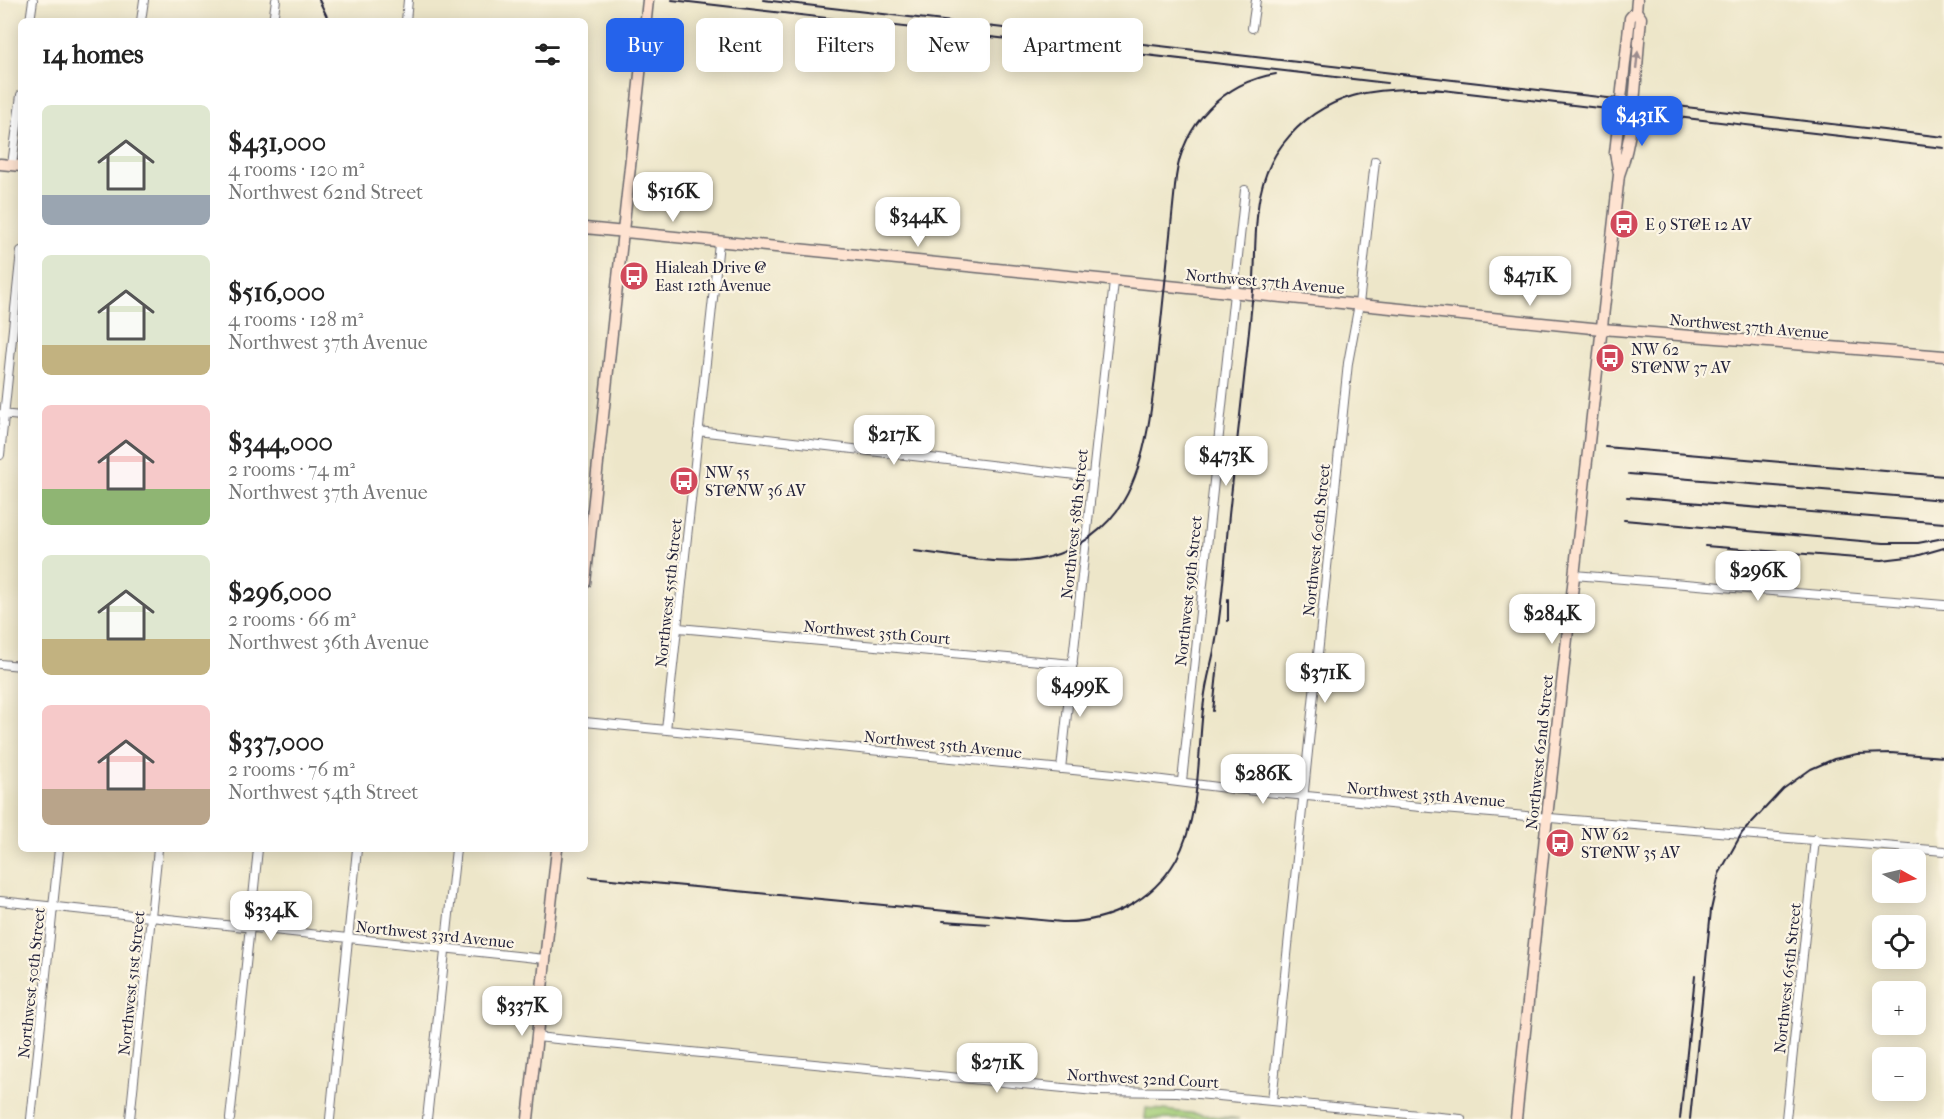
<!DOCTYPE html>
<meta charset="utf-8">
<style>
body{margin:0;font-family:"IM FELL French Canon",serif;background:#f2f2f2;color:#222;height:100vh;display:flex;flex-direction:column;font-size:22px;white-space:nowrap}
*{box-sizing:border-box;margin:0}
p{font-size:20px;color:#767676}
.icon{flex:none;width:33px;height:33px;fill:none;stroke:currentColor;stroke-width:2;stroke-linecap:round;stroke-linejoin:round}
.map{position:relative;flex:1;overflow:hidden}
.drawer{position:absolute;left:18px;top:18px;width:570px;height:834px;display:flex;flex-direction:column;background:#fff;border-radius:9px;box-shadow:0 3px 15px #0003}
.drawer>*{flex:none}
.guide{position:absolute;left:606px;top:18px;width:570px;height:54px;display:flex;gap:12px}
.needle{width:39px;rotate:98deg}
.fabs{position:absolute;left:1872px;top:849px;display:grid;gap:12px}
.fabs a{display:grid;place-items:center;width:54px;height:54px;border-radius:9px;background:#fff;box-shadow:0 3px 15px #0003;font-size:30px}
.price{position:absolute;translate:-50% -51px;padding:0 14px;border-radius:12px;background:#fff;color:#222;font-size:20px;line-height:39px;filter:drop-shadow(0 2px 3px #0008)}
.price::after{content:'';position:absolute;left:50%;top:36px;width:18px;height:14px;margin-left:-9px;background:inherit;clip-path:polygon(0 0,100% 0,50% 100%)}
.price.on{background:#2563eb;color:#fff}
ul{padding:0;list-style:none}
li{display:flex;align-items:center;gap:18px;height:150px;padding:0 24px}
li span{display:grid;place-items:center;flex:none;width:168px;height:120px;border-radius:9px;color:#555}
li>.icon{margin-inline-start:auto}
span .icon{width:72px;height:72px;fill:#fffc;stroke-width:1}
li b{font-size:26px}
h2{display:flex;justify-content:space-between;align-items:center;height:72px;padding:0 24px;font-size:26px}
.tag{padding:0 21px;border-radius:9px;background:#fff;box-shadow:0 3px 15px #0003;font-size:21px;line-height:54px}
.tag.on{background:#2563eb;color:#fff}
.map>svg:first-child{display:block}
</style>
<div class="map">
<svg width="1944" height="1119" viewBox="0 0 1944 1119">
<rect width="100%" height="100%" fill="#fcf5e5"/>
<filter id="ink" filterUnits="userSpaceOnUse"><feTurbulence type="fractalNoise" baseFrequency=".0167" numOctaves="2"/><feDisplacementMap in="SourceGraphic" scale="12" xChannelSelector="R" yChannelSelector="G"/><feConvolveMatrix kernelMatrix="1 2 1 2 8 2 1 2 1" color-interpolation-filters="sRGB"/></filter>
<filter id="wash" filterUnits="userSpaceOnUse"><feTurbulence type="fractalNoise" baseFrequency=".008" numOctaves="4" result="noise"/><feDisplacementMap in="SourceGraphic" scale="24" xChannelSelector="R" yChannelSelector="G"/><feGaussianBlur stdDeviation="1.35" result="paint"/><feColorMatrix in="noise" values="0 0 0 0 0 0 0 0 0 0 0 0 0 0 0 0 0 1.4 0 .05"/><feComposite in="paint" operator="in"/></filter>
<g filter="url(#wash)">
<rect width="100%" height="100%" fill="#ede6c9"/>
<!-- green -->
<path fill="#a5ce79" stroke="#64785a" stroke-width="1.5" d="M1146,1108L1239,1119H1145Z"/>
</g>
<g filter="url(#ink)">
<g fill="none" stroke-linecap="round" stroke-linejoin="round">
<!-- street casing -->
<g stroke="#69676d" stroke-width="10">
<path id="street" d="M30,21L33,0
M141,21L144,0
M273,21L276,0
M406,21L408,0
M1252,28L1256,0
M12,165L21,95
M1,414L21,416
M698,431L1093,477
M0,455L21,251
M1574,575L1944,605
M679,628L1073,664
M0,664L21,666
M585,722L1114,774L1234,789L1431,808L1944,851
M666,730L719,243
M1061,769L1114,282
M1182,781L1245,190
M0,901L545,959
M536,1037L1095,1091L1177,1092L1461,1119
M1272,1101L1348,363L1359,304L1375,161
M31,1119L59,849
M130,1119L158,849
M230,1119L258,849
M330,1119L357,849
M427,1119L456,849
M1786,1119L1815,839"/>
</g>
<!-- secondary casing -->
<g stroke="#69676d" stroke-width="13">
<path id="secondary" d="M0,164L21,166
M1619,174L1615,153L1630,18L1636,11
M585,228L1602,329L1944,356
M585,583L648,0
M528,1119L557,849
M1516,1119L1547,817L1619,175C1636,131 1636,66 1641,18L1636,11L1637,0"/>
</g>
<!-- street -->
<use href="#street" stroke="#fff" stroke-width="8"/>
<!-- secondary -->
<use href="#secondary" stroke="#fee3d1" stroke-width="10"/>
<!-- rail -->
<path stroke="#22223b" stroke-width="2" d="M319,0L329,21
M672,0L1387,83
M763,0L1944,137
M1434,89L1944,148
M1605,447L1944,476
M1629,474L1944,500
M1627,497L1944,523
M1624,520L1884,543H1918L1944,538
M1705,546L1882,560L1916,556L1944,548
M914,551C955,555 1004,568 1045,558C1078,550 1107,529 1124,500C1151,454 1155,375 1161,322C1166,274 1171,225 1176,177C1183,124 1224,82 1276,74
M1228,621V599
M1213,711L1218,663
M590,877L1062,922C1109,923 1152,901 1176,860C1202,814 1197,752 1204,701C1206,680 1213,660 1216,640C1223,599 1225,556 1229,515C1237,440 1246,366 1253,291C1258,240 1249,189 1282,145C1323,91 1379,86 1442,90
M943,921L990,924
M1680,1119L1695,976
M1690,1119L1711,910L1719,874L1742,833L1783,789L1811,769L1834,759L1857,754L1891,753L1944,757"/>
</g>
<!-- one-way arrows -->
<defs><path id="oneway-solid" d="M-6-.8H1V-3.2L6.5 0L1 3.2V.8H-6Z" transform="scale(1.5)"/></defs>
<use fill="#9b8c8e" href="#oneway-solid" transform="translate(1637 60) rotate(-84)"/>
</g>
<!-- icons -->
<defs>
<g id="bus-disc" transform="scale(1.5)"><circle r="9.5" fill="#d1495b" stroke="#fcf5e5"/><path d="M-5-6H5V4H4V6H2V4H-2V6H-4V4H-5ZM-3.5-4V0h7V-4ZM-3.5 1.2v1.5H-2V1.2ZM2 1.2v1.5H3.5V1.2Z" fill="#fff"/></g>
</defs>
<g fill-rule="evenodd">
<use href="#bus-disc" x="1624" y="224"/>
<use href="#bus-disc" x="634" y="276"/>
<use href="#bus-disc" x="1610" y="358"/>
<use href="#bus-disc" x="684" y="481"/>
<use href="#bus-disc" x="1560" y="843"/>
</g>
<g text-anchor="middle" stroke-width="4.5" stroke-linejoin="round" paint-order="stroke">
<!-- poi labels -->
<g font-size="16" fill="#22223b" stroke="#fcf5e5" text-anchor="start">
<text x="1645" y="230">E 9 ST@E 12 AV</text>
<text x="655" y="273">Hialeah Drive @<tspan x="655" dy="18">East 12th Avenue</tspan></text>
<text x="1631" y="355">NW 62<tspan x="1631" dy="18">ST@NW 37 AV</tspan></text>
<text x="705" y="478">NW 55<tspan x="705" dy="18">ST@NW 36 AV</tspan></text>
<text x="1581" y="840">NW 62<tspan x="1581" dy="18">ST@NW 35 AV</tspan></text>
</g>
<!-- street labels -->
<g font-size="16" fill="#22223b" stroke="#fcf5e5">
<text transform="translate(1265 281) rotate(5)" y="6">Northwest 37th Avenue</text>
<text transform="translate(1749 326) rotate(5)" y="6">Northwest 37th Avenue</text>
<text transform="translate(1074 524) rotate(-84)" y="6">Northwest 58th Street</text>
<text transform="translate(1316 540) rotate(-84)" y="6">Northwest 60th Street</text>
<text transform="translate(1188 591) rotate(-84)" y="6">Northwest 59th Street</text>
<text transform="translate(668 593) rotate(-84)" y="6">Northwest 55th Street</text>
<text transform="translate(877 632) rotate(5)" y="6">Northwest 35th Court</text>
<text transform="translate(943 744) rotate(6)" y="6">Northwest 35th Avenue</text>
<text transform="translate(1539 752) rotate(-84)" y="6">Northwest 62nd Street</text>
<text transform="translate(1426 794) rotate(5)" y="6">Northwest 35th Avenue</text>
<text transform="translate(435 934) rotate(6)" y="6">Northwest 33rd Avenue</text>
<text transform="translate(1787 978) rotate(-84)" y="6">Northwest 65th Street</text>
<text transform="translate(31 983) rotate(-84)" y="6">Northwest 50th Street</text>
<text transform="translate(131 983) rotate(-84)" y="6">Northwest 51st Street</text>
<text transform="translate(1143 1078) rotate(3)" y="6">Northwest 32nd Court</text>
</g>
</g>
</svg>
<div class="fabs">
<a><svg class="needle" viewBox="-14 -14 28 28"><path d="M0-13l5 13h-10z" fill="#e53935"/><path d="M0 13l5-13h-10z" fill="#767676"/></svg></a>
<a><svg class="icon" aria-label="locate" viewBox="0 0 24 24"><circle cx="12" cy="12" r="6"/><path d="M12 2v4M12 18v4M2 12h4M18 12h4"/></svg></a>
<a>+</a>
<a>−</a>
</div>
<b class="price on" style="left:1642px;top:147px">$431K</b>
<b class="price" style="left:673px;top:223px">$516K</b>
<b class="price" style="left:918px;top:248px">$344K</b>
<b class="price" style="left:1530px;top:307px">$471K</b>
<b class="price" style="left:894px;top:466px">$217K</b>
<b class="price" style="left:1226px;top:487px">$473K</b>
<b class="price" style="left:1758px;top:602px">$296K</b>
<b class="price" style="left:1552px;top:645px">$284K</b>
<b class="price" style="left:1325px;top:704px">$371K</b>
<b class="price" style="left:1080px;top:718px">$499K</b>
<b class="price" style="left:1263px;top:805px">$286K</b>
<b class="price" style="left:271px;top:942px">$334K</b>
<b class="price" style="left:522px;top:1037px">$337K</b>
<b class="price" style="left:997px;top:1094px">$271K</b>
<div class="guide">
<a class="tag on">Buy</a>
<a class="tag">Rent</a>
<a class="tag">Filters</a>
<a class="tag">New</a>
<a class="tag">Apartment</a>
</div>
<section class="drawer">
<h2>14 homes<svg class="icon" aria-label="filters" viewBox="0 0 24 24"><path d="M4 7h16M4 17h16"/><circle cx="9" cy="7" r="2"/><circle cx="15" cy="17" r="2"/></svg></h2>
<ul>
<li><span style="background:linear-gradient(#dfe7d0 75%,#9aa5b1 0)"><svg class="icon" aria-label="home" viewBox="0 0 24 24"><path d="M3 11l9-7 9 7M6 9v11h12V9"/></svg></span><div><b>$431,000</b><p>4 rooms · 120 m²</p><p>Northwest 62nd Street</p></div></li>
<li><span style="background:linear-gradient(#dfe7d0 75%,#c2b280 0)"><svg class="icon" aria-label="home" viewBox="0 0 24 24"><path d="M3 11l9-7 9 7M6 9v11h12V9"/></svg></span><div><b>$516,000</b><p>4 rooms · 128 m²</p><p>Northwest 37th Avenue</p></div></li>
<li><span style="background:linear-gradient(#f6c9c9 70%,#8fb573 0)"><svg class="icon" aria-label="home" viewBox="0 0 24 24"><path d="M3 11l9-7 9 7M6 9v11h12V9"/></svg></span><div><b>$344,000</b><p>2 rooms · 74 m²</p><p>Northwest 37th Avenue</p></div></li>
<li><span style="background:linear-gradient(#dfe7d0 70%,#c2b280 0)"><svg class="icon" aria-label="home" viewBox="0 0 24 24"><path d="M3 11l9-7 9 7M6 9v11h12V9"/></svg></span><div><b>$296,000</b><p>2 rooms · 66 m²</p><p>Northwest 36th Avenue</p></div></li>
<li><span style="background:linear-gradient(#f6c9c9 70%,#b9a48a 0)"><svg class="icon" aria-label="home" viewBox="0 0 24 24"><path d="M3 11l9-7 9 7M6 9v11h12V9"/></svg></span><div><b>$337,000</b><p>2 rooms · 76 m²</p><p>Northwest 54th Street</p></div></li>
</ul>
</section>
</div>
